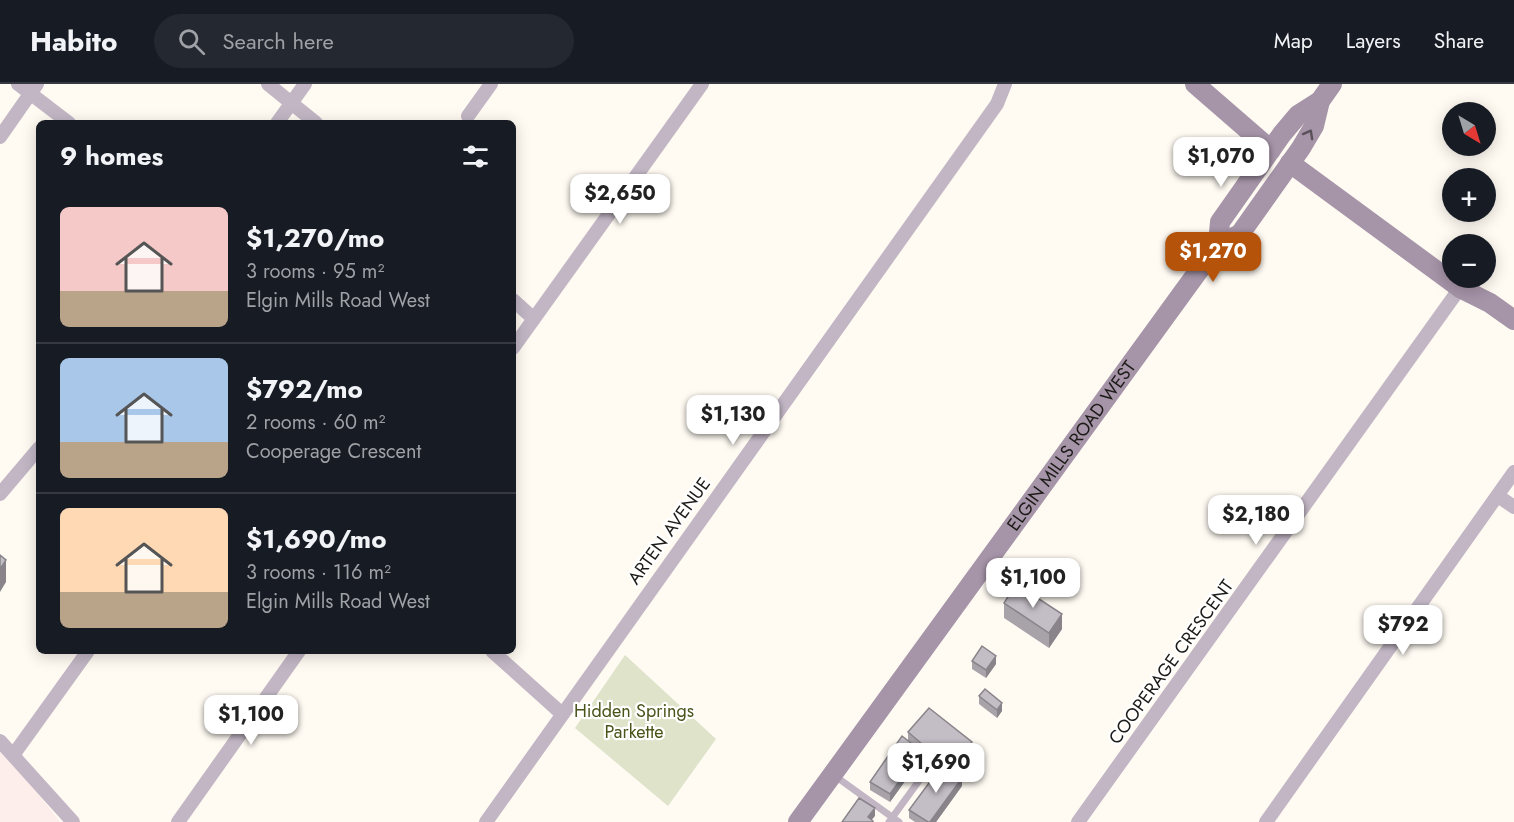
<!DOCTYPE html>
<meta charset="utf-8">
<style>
body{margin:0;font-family:Jost,sans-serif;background:#242831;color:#f1f3f6;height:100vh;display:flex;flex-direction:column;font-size:22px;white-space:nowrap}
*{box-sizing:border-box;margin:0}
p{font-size:20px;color:#9ea1a6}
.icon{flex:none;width:33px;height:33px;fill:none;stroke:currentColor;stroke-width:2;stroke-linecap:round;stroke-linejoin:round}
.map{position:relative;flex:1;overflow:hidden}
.panel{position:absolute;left:36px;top:36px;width:480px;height:534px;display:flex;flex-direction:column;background:#171b24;border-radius:9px;box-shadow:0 3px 15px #0003}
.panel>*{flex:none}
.needle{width:39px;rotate:142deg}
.fabs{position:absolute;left:1442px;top:18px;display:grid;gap:12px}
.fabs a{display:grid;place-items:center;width:54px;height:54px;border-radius:50%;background:#171b24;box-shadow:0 3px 15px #0003;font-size:30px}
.price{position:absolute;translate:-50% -51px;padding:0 14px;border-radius:12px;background:#fff;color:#222;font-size:20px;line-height:39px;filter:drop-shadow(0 2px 3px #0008)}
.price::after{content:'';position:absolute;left:50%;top:36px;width:18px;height:14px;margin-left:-9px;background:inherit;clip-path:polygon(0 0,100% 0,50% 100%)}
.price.selected{background:#b45309;color:#fff}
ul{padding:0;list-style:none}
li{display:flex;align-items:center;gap:18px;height:150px;padding:0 24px}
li+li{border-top:2px solid #363941}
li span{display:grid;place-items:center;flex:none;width:168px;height:120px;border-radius:9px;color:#555}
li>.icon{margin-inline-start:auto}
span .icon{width:72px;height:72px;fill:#fffc;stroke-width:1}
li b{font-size:26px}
h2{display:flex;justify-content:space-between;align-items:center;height:72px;padding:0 24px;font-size:26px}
header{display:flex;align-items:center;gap:36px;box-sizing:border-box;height:84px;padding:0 30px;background:#171b24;border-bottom:2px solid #363941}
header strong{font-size:28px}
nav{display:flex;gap:33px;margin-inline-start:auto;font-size:21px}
.search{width:420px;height:54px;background:#242831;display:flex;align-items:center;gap:15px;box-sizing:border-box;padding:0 21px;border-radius:33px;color:#9ea1a6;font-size:22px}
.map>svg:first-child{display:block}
</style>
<header>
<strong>Habito</strong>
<div class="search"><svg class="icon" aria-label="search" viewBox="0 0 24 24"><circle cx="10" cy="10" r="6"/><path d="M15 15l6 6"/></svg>Search here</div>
<nav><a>Map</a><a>Layers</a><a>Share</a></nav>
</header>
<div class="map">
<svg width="1514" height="738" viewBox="0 0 1514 738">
<rect width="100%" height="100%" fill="#fffbf3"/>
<!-- commercial -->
<path fill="#fdedeb" d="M0,667L19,685L60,738H0Z"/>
<!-- green -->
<path fill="#dee3ca" d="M625,571L716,655L668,722L575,644Z"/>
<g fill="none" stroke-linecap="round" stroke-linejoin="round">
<!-- lane -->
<path stroke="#c2b6c4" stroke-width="7" d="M835,692L899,738
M889,738L929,683"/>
<!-- street -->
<path stroke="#c2b6c4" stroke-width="14" d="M18,0L69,39
M268,0L316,39
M468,32L491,0
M277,39L305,0
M0,53L37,0
M513,216L534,235
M513,264L702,0
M0,410L39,364
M1498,412L1514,423
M492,567L561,629
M0,657L73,738
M14,670L88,567
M178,738L299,567
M486,738L997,20L1005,0
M1078,738L1460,204
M1266,738L1514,388"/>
<!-- secondary -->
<g stroke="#a694a8" stroke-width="20">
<path d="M1195,0L1271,66"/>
<path d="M1290,79L1460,204L1490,219L1514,236"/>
<path d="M1218,160L1220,138L1282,50L1298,31L1320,17"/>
<path id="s1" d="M798,738L1218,160L1240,150L1301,64L1314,42L1320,17L1332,0"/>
</g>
</g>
<!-- wall -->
<path fill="#a8a3a9" d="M1004,519L1062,545L1049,564L1004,534Z
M972,577L996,580L986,594L972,585Z
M979,612L1002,627L997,634L979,620Z
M908,648L972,666V676L960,690L942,674L936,680L921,667V675L890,718L870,706V698L908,656Z
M962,702L936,738H915L909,734V726Z"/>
<!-- shaded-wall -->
<path fill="#88848a" d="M6,476V498L0,508V485Z
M1062,530V545L1049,564V549Z
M996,572V580L986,594V586Z
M1002,619V627L997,634V626Z
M972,658V666L968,672V664Z
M942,666V674L936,680V672Z
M921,667V675L890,718V710Z
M972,668V676L960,690V682Z
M962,694V702L936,738H930Z
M875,724V732L870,738L868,733Z"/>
<!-- building -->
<path fill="#c3bdc5" stroke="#88848a" stroke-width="1.5" d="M0,471L6,476L0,485Z
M1016,500L1062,530L1049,549L1004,519Z
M982,562L996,572L986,586L972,577Z
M985,605L1002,619L997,626L979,612Z
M929,624L972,658L968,664L972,668L960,682L942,666L936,672L908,648Z
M902,652L921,667L890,710L870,698Z
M943,680L962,694L930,738H928L909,726Z
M859,714L875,724L868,733L873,737V738H842Z"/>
<!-- one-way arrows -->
<defs><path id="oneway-chevron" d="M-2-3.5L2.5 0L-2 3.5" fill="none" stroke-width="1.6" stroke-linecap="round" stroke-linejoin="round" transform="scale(1.5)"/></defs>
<use stroke="#5a5158" href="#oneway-chevron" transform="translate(1309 50) rotate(-61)"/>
<g text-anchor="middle" stroke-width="4.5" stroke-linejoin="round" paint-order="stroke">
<!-- street labels -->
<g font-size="18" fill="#1c1b17" stroke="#fff">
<text dy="6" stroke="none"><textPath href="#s1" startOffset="465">ELGIN MILLS ROAD WEST</textPath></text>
<text transform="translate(669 447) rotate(-54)" y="6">ARTEN AVENUE</text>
<text transform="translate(1171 578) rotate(-54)" y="6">COOPERAGE CRESCENT</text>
</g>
<!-- park labels -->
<g font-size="18" fill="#4a5319" stroke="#fff">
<text x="634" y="633">Hidden Springs<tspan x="634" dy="21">Parkette</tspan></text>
</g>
</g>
</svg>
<div class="fabs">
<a><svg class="needle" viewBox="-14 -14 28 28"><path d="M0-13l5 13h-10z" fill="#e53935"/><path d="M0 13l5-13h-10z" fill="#9ea1a6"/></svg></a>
<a>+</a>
<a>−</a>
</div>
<b class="price" style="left:1221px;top:104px">$1,070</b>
<b class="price" style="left:620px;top:141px">$2,650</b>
<b class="price selected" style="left:1213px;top:199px">$1,270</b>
<b class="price" style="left:733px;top:362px">$1,130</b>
<b class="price" style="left:1256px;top:462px">$2,180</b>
<b class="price" style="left:1033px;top:525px">$1,100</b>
<b class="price" style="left:1403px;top:572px">$792</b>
<b class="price" style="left:251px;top:662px">$1,100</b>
<b class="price" style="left:936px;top:710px">$1,690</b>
<section class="panel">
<h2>9 homes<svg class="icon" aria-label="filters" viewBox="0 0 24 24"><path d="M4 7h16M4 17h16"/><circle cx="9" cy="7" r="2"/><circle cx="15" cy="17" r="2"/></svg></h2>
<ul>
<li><span style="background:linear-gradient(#f6c9c9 70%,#b9a48a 0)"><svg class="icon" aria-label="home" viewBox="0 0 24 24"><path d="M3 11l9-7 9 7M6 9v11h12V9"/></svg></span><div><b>$1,270/mo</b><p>3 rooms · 95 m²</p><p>Elgin Mills Road West</p></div></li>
<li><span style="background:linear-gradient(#a9c7e8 70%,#b9a48a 0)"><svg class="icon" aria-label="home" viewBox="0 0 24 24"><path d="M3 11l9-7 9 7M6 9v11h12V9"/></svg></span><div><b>$792/mo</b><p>2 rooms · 60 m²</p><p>Cooperage Crescent</p></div></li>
<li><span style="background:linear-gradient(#ffd9b3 70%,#b9a48a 0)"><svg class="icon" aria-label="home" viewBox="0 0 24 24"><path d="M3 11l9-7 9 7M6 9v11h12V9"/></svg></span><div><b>$1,690/mo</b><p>3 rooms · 116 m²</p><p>Elgin Mills Road West</p></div></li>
</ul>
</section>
</div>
